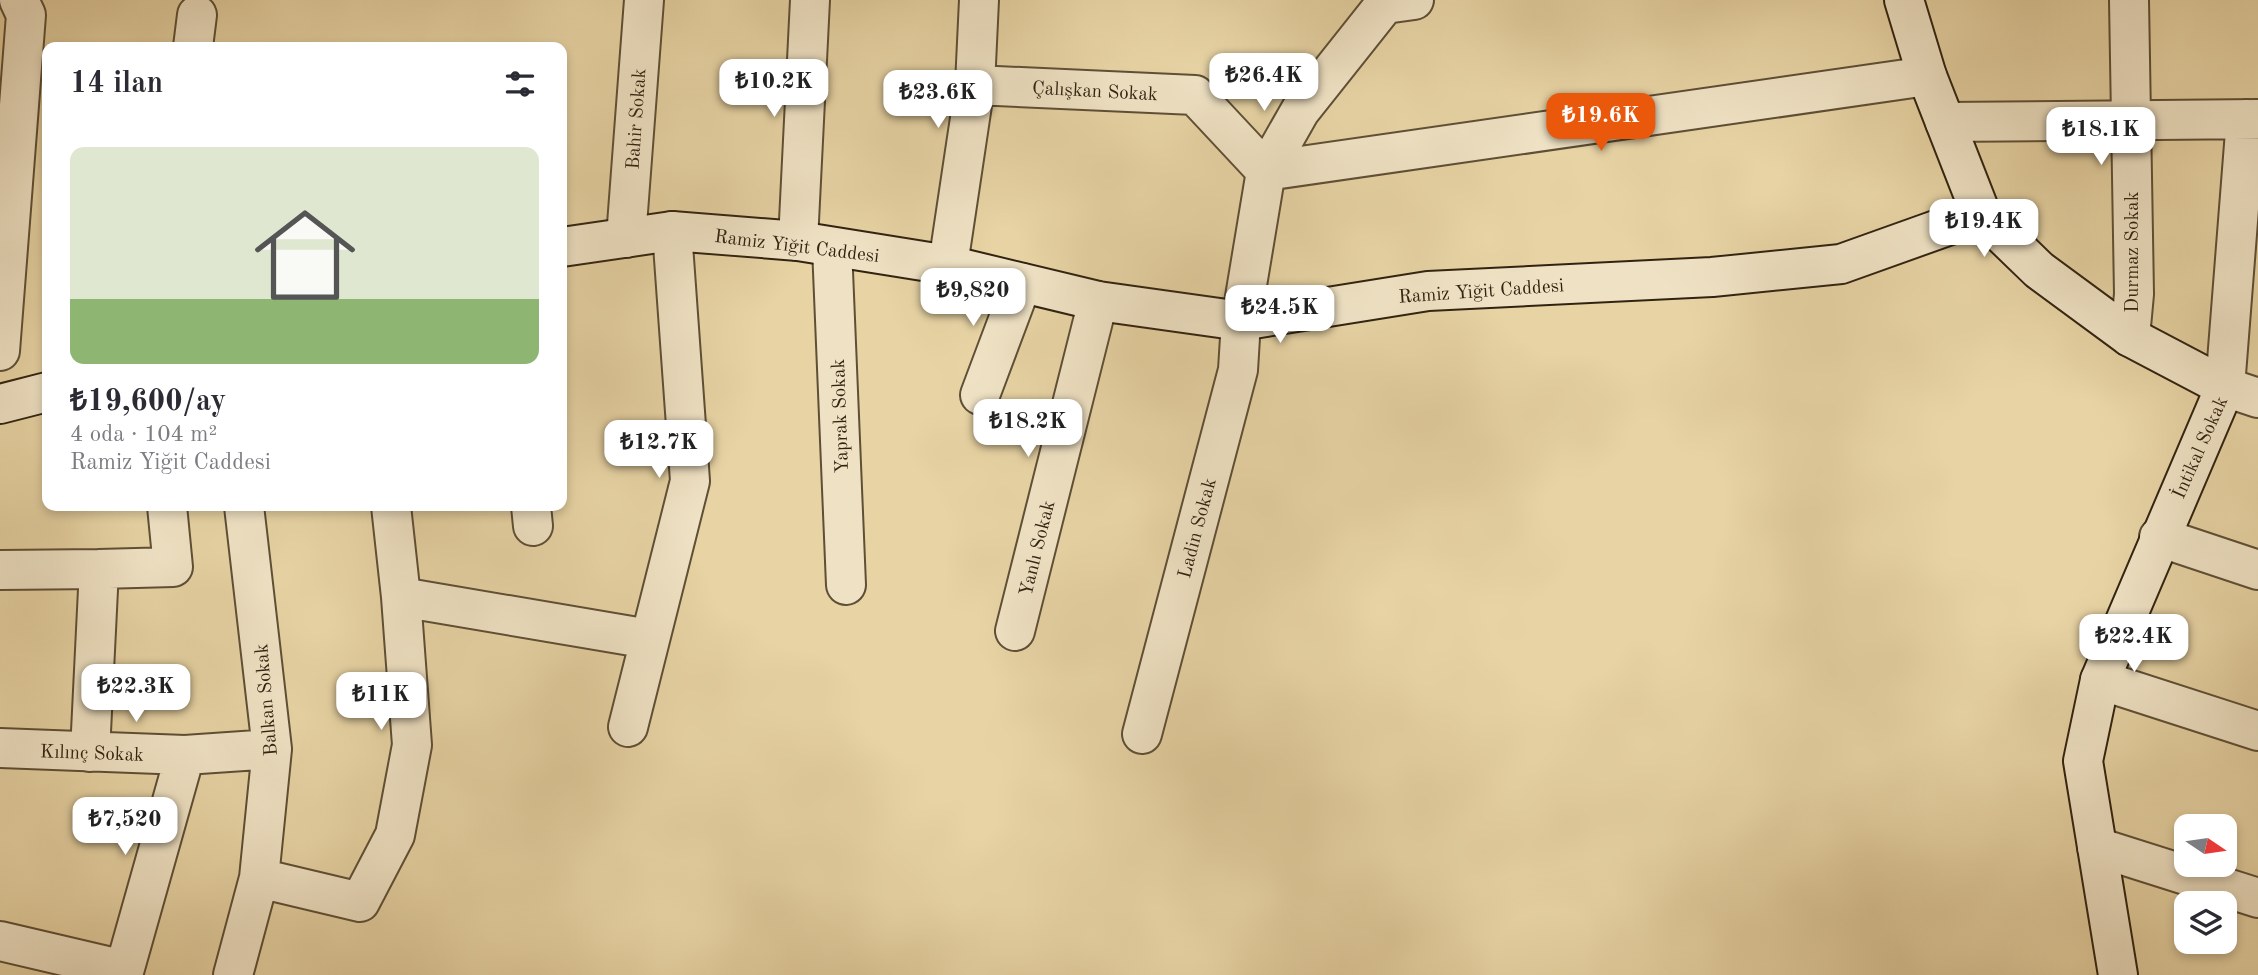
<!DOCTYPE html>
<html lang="tr">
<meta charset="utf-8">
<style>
body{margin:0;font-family:"Old Standard TT",serif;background:#f2f2f3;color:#2b2b33;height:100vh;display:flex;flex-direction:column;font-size:26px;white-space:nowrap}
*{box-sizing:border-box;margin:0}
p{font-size:23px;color:#7c7c81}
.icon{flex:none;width:38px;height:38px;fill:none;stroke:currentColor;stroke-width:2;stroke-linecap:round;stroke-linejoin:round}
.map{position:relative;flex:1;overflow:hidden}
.details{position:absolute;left:42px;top:42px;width:525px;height:469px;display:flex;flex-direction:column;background:#fff;border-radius:14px;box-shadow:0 4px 10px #0003}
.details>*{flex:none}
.needle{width:46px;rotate:103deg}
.controls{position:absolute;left:2174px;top:814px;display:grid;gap:14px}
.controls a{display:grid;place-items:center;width:63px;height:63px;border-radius:14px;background:#fff;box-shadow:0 4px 10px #0003;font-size:35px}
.price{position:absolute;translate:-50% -60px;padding:0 16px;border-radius:14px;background:#fff;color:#222;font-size:23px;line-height:46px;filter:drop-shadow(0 2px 4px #0008)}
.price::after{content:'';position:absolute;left:50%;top:42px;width:21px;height:16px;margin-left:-10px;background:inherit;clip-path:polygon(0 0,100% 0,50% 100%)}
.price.on{background:#ea580c;color:#fff}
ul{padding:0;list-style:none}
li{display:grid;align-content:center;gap:14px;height:371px;padding:0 28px}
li+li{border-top:2px solid #e1e1e2}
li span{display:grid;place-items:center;height:217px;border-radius:14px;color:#555}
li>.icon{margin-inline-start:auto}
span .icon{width:126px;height:126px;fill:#fffc;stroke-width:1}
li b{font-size:30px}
h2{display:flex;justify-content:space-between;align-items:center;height:84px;padding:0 28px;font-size:30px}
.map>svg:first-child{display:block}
</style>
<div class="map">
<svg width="2258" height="975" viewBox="0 0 2258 975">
<rect width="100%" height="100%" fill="#e7d3a4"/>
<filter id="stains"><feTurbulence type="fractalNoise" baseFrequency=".00286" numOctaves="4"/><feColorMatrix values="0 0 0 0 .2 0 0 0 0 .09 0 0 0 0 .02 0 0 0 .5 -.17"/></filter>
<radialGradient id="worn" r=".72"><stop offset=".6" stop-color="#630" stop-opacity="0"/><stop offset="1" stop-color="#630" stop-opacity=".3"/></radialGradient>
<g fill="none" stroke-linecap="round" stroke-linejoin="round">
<!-- street casing -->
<g stroke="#5e4f36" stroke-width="42">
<path id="street" d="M2129,0L2134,294L2130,337
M193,47L197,15
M975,85L1195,95L1266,171L1927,76
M2246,119L2225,387L2258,398
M1945,122L2258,119
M626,238L644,0
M798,241L810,0
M832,247L846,585
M948,265L975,85L979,0
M0,351L26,15L19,0
M980,395L1022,283
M531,506L533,526
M2159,537L2258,570
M99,569L173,567L167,506
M0,570L99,569L90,752
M401,597L649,639
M1015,631L1098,301
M2100,680L2258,731
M628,727L690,481L672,231
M1142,734L1238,370L1241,321L1266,171L1300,111L1385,4L1414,0
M0,748L185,755L272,749
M2097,847L2258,898
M259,878L360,902L395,835L412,745L401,597L391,506
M0,941L124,970
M123,975L185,755
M233,975L259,878L272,749L244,506"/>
</g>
<!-- secondary casing -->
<g stroke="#312311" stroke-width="42">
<path id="secondary" d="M1904,0L1927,76L1981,214L2039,270L2130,337L2225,387L2100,680L2083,761L2118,975
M562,247L672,231L798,241L948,265L1098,301L1241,321L1428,291L1712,277L1841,264L1981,214
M0,404L47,392"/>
</g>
<!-- street -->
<use href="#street" stroke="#efe2c4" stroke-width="38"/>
<!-- secondary -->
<use href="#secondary" stroke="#efe2c4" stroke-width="38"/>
</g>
<g text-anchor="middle" stroke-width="5" stroke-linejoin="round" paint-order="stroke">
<!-- street labels -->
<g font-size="19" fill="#312311" stroke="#efe2c4">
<text transform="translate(1095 90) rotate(3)" y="7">Çalışkan Sokak</text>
<text transform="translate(635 119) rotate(-86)" y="7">Bahir Sokak</text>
<text transform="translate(797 245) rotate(7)" y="7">Ramiz Yiğit Caddesi</text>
<text transform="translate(2131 252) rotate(-90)" y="7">Durmaz Sokak</text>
<text transform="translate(1481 290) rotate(-4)" y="7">Ramiz Yiğit Caddesi</text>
<text transform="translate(839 416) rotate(-92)" y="7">Yaprak Sokak</text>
<text transform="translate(2199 447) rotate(-66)" y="7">İntikal Sokak</text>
<text transform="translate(1196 528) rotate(-75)" y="7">Ladin Sokak</text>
<text transform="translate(1036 548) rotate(-76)" y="7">Yanlı Sokak</text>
<text transform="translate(265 700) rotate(-95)" y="7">Balkan Sokak</text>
<text transform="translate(92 752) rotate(2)" y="7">Kılınç Sokak</text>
</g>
</g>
<rect width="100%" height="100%" filter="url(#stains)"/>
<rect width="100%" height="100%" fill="url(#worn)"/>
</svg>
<div class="controls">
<a><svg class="needle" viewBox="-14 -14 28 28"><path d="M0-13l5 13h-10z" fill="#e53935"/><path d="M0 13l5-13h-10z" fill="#7c7c81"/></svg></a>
<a><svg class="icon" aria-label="layers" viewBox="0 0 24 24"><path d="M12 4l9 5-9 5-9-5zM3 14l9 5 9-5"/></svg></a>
</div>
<b class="price" style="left:1264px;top:113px">₺26.4K</b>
<b class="price" style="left:774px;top:119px">₺10.2K</b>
<b class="price" style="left:938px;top:130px">₺23.6K</b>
<b class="price on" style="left:1601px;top:153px">₺19.6K</b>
<b class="price" style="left:2101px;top:167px">₺18.1K</b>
<b class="price" style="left:1984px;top:259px">₺19.4K</b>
<b class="price" style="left:973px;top:328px">₺9,820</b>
<b class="price" style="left:1280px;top:345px">₺24.5K</b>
<b class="price" style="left:1028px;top:459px">₺18.2K</b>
<b class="price" style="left:659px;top:480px">₺12.7K</b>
<b class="price" style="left:2134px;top:674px">₺22.4K</b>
<b class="price" style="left:136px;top:724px">₺22.3K</b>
<b class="price" style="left:381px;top:732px">₺11K</b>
<b class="price" style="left:125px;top:857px">₺7,520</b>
<section class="details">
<h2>14 ilan<svg class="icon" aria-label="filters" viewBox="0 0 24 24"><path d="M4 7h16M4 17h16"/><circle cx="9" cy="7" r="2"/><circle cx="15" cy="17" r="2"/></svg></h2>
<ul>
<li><span style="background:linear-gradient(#dfe7d0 70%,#8fb573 0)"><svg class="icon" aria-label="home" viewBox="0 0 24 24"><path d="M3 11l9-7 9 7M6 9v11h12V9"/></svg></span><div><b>₺19,600/ay</b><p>4 oda · 104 m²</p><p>Ramiz Yiğit Caddesi</p></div></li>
</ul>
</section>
</div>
